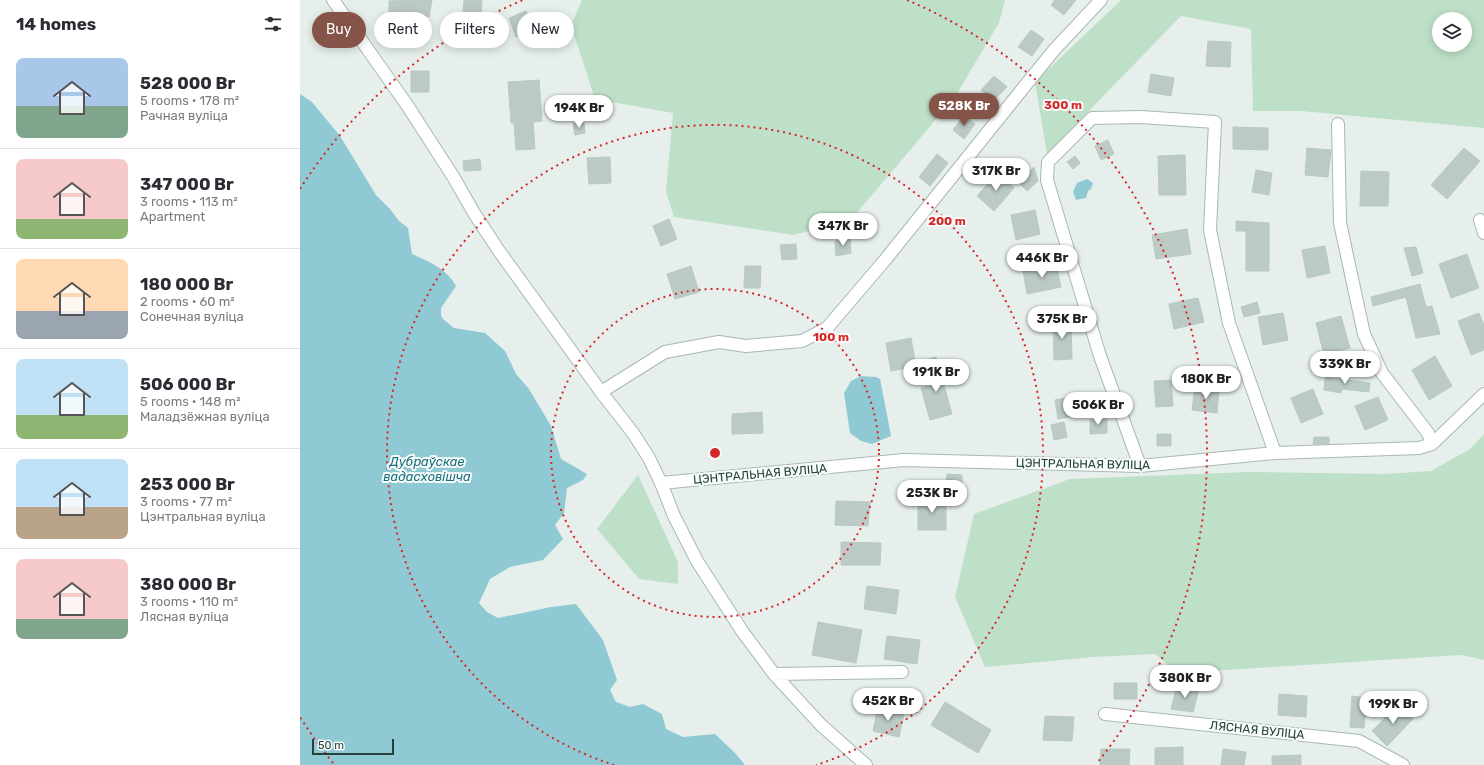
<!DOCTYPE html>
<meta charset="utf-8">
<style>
body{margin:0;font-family:Rubik,sans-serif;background:#f7f7f7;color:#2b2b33;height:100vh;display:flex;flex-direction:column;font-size:15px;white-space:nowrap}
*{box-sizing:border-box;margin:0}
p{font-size:13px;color:#7c7c81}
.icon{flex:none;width:22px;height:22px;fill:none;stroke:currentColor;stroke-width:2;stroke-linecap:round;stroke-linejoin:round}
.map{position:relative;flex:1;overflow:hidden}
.side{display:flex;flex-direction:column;background:#fff;width:300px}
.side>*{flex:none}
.hud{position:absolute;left:12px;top:12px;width:380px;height:36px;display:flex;gap:8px}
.fabs{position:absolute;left:1132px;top:12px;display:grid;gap:8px}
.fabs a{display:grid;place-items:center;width:40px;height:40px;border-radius:50%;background:#fff;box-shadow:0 2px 10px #0003;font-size:20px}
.scale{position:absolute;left:12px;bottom:10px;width:82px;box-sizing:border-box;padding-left:4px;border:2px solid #24423a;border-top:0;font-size:11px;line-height:14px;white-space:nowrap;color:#24423a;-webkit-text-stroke:3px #f7fbf9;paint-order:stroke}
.price{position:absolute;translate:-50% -34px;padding:0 9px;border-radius:14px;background:#fff;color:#222;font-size:13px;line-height:26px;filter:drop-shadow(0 1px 2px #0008)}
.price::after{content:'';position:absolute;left:50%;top:24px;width:12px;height:9px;margin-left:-6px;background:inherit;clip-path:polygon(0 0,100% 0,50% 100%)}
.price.on{background:#855347;color:#fff}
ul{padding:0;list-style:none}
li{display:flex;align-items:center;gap:12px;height:100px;padding:0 16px}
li+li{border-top:1px solid #e1e1e2}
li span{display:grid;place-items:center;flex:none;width:112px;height:80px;border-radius:8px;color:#555}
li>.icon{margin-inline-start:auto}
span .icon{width:48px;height:48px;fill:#fffc;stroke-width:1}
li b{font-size:17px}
h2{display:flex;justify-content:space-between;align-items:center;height:48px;padding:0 16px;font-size:17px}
.chip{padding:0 14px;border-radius:18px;background:#fff;box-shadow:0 2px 10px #0003;font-size:14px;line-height:36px}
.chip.on{background:#855347;color:#fff}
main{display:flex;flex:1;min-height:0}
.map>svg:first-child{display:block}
</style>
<main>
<section class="side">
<h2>14 homes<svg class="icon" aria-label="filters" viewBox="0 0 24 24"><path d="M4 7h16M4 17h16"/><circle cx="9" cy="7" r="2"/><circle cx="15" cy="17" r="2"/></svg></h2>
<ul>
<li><span style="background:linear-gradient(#a9c7e8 60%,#7fa58c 0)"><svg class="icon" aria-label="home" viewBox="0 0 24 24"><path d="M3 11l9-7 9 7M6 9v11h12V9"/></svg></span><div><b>528 000 Br</b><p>5 rooms · 178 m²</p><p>Рачная вуліца</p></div></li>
<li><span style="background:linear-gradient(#f6c9c9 75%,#8fb573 0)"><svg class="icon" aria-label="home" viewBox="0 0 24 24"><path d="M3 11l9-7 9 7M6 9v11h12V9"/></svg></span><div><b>347 000 Br</b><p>3 rooms · 113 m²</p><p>Apartment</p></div></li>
<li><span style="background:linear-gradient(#ffd9b3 65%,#9aa5b1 0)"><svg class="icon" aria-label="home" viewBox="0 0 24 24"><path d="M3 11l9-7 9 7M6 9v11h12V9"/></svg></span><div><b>180 000 Br</b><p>2 rooms · 60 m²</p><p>Сонечная вуліца</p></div></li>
<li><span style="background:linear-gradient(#bfe0f5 70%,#8fb573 0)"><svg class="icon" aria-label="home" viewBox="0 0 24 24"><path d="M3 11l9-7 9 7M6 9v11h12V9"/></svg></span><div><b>506 000 Br</b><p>5 rooms · 148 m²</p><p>Маладзёжная вуліца</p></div></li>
<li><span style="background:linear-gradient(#bfe0f5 60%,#b9a48a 0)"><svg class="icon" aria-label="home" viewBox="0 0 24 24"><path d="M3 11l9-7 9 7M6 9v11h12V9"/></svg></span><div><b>253 000 Br</b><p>3 rooms · 77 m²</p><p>Цэнтральная вуліца</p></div></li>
<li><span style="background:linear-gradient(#f6c9c9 75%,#7fa58c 0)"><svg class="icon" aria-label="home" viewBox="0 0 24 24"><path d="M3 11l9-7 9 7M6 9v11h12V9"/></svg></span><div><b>380 000 Br</b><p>3 rooms · 110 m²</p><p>Лясная вуліца</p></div></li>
</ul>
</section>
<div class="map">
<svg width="1184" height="765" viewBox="0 0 1184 765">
<rect width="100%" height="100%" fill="#e6efeb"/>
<!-- green -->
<path fill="#bfe0c8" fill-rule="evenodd" d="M282,0H705L699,23L655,97L550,221L493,235L374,217L366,192L373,113L295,99L271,25Z
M821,0H1184V128L1001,111H953L951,29L881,16L747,154L735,82ZM1139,19H1165V45H1139Z
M1184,434V660L1161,655L878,673L855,654L793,657L685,667L655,597L674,514L770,479L948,472L1085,474L1131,471L1170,449Z
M338,475L378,562V584L339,579L297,529Z"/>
<!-- water -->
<path fill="#8ec9d4" d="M0,94L12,102L40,136L76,195L90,209L99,221L108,228L112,254C130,262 147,269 156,286L141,308V315L143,319L154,328L185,333L205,351L216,374L229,389L251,426L261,459L287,474L283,480L267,488L264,513L255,525L263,539L243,560L210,567L190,579L179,603L187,612L198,618L251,607L276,604L303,640L317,680L310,690L316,702L330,707L343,704L362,714L366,729L383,737L415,734L435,753L445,765H0Z
M787,179L793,183L791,189L788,191L786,198L776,200L773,192L777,183Z
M561,376L576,377L580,379L591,436L572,444L561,441L550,433L544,393L551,381Z"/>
<!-- building -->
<path fill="#bbcac4" stroke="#b8c9c2" d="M120,0H132L129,17L114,14V36L96,37V15H89V1Z
M164,0H182L181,14L163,13Z
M755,0H776L764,15L751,5Z
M226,11L233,30L216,37L209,18Z
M731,30L744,39L732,56L718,47Z
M908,41L931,42L930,67L906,66Z
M111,71H129V92H111Z
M851,74L874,78L871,96L848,92Z
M694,76L707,87L693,101L681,90Z
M239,80L242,121L233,122L235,149L216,150L214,123H211L208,82Z
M664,115L675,124L664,139L653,130Z
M284,123L285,133L275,135L273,124Z
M933,127L968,128V150L933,149Z
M808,140L814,154L801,160L795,146Z
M1007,148L1031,150L1028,177L1005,175Z
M1164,148L1180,161L1147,199L1131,185Z
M637,154L648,163L630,186L619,177Z
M885,155L886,195H859L858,156Z
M775,156L780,163L773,169L767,162Z
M310,157L311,183L289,184L287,158Z
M180,159L181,170L164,171L163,161Z
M734,167L738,181L727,191L719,183Z
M956,170L972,173L969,195L952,192Z
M1061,171L1089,172L1088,206H1060Z
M697,173L714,188L694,211L677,196Z
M735,210L740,234L716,240L711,215Z
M369,219L377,239L361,246L353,226Z
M936,221L969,223V271H946V231H936Z
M887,229L891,254L856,259L852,235Z
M550,238L551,253L536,256L535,241Z
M496,244L497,259L482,260L480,245Z
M1025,246L1030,273L1007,278L1002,250Z
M1116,247L1123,273L1112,276L1104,248Z
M1167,254L1179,288L1151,298L1139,264Z
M756,264L761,287L727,294L723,271Z
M391,266L399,292L375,299L367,274Z
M445,266H461L460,288H444Z
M1120,284L1126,307L1132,306L1140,334L1116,338L1106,297L1073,306L1071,297Z
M898,298L904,322L874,329L869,304Z
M957,302L960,313L944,317L941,307Z
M983,313L988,340L963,345L958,317Z
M1179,313L1184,325V350L1171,355L1158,321Z
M1041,316L1050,348L1024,355L1016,323Z
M771,320L772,359L754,360L753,321Z
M611,338L616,366L591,371L586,343Z
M1135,356L1152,386L1129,400L1112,370Z
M636,357L652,414L630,420L621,388L633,385L626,360Z
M1025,377L1070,383L1069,392L1042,389L1041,393L1024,390Z
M871,380L873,406L856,407L854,381Z
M895,387L919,390L917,413L892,410Z
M1013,389L1023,414L1001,423L991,398Z
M776,396L780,415L758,419L755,400Z
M1078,397L1088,420L1065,430L1055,406Z
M462,412L463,433L432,434V414Z
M807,419V433L790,434V420Z
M764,422L767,437L754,440L751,425Z
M857,434H871V446H857Z
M1014,437H1029V444H1013Z
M647,474L662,475V489L646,488Z
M618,497H646V530H618Z
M536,501L570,502L568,526L535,525Z
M541,542L581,543L580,565H541Z
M567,586L599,590L596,614L564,609Z
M518,622L562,630L556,663L512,655Z
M587,636L620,640L617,664L584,659Z
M814,683H837V699H814Z
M877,685L899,689L893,712L871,709Z
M979,694L1007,696L1006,717L978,715Z
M1052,696L1067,698L1064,728L1050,727Z
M645,702L691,730L678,753L631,725Z
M1099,704L1113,719L1087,746L1072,731Z
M578,708L604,714L599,737L573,731Z
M745,716L774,717L772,741L743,740Z
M883,747V765H855V748Z
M801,749H830L829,765H800Z
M923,749L946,752L944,765H921Z
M1001,755V765H972V756Z"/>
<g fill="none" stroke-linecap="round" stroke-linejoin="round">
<!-- minor casing -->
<g stroke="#a8b8b2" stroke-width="14">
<path id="minor" d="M33,0L107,105L154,178L174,213L199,251L301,392L333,433L349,458L361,483L374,516L397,561L442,631L474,674L521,725L566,765
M1038,124L1040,223L1064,334L1082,373L1128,433L1132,444
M1180,220L1184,233
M301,392L365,352L419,342L446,346L502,341L527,328L585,260L724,87L755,49L801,0
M840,466L800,356L747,180L748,162L792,118L841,117L915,122L910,230L929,323L975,453
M361,483L604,460L840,466L975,453L1119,448L1132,444L1184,394
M474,674L602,672
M805,714L1059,741L1103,765"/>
</g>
<!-- minor -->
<use href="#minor" stroke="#fff" stroke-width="12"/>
</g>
<!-- distance rings -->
<g fill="none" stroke="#d62828" stroke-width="2" stroke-dasharray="2 4">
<circle cx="415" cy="453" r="164"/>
<path d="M314 765A328 328 0 1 1 516 765"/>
<path d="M33 763A492 492 0 0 1 0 717M0 189A492 492 0 0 1 223 0M607 0A492 492 0 0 1 797 763"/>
</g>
<g text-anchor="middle" stroke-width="4" stroke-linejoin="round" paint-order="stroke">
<!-- street labels -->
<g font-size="12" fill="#24423a" stroke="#f7fbf9">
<text transform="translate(783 464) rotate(1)" y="4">ЦЭНТРАЛЬНАЯ ВУЛІЦА</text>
<text transform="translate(460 474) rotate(-5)" y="4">ЦЭНТРАЛЬНАЯ ВУЛІЦА</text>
<text transform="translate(957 730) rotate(6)" y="4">ЛЯСНАЯ ВУЛІЦА</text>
</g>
<!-- water labels -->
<g font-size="13" font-style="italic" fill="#1c6f80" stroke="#f7fbf9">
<text x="127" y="466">Дубраўскае<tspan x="127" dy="15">вадасховішча</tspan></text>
</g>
</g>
<circle cx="415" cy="453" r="6" fill="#d62828" stroke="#f7fbf9" stroke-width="2"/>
<g font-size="12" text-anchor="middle" font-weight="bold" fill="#d62828" stroke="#f7fbf9" stroke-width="4" stroke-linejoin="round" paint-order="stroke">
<text x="763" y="109">300 m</text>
<text x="647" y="225">200 m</text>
<text x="531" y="341">100 m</text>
</g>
</svg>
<div class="fabs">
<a><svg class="icon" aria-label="layers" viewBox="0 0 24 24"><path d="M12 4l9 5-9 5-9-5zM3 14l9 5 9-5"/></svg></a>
</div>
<div class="scale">50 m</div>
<b class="price on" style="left:664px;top:127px">528K Br</b>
<b class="price" style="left:279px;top:129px">194K Br</b>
<b class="price" style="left:696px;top:192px">317K Br</b>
<b class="price" style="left:543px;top:247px">347K Br</b>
<b class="price" style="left:742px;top:279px">446K Br</b>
<b class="price" style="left:762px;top:340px">375K Br</b>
<b class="price" style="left:1045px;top:385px">339K Br</b>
<b class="price" style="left:636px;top:393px">191K Br</b>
<b class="price" style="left:906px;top:400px">180K Br</b>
<b class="price" style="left:798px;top:426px">506K Br</b>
<b class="price" style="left:632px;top:514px">253K Br</b>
<b class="price" style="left:885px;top:699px">380K Br</b>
<b class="price" style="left:588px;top:722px">452K Br</b>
<b class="price" style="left:1093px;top:725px">199K Br</b>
<div class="hud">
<a class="chip on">Buy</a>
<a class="chip">Rent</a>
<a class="chip">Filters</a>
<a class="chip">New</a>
</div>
</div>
</main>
